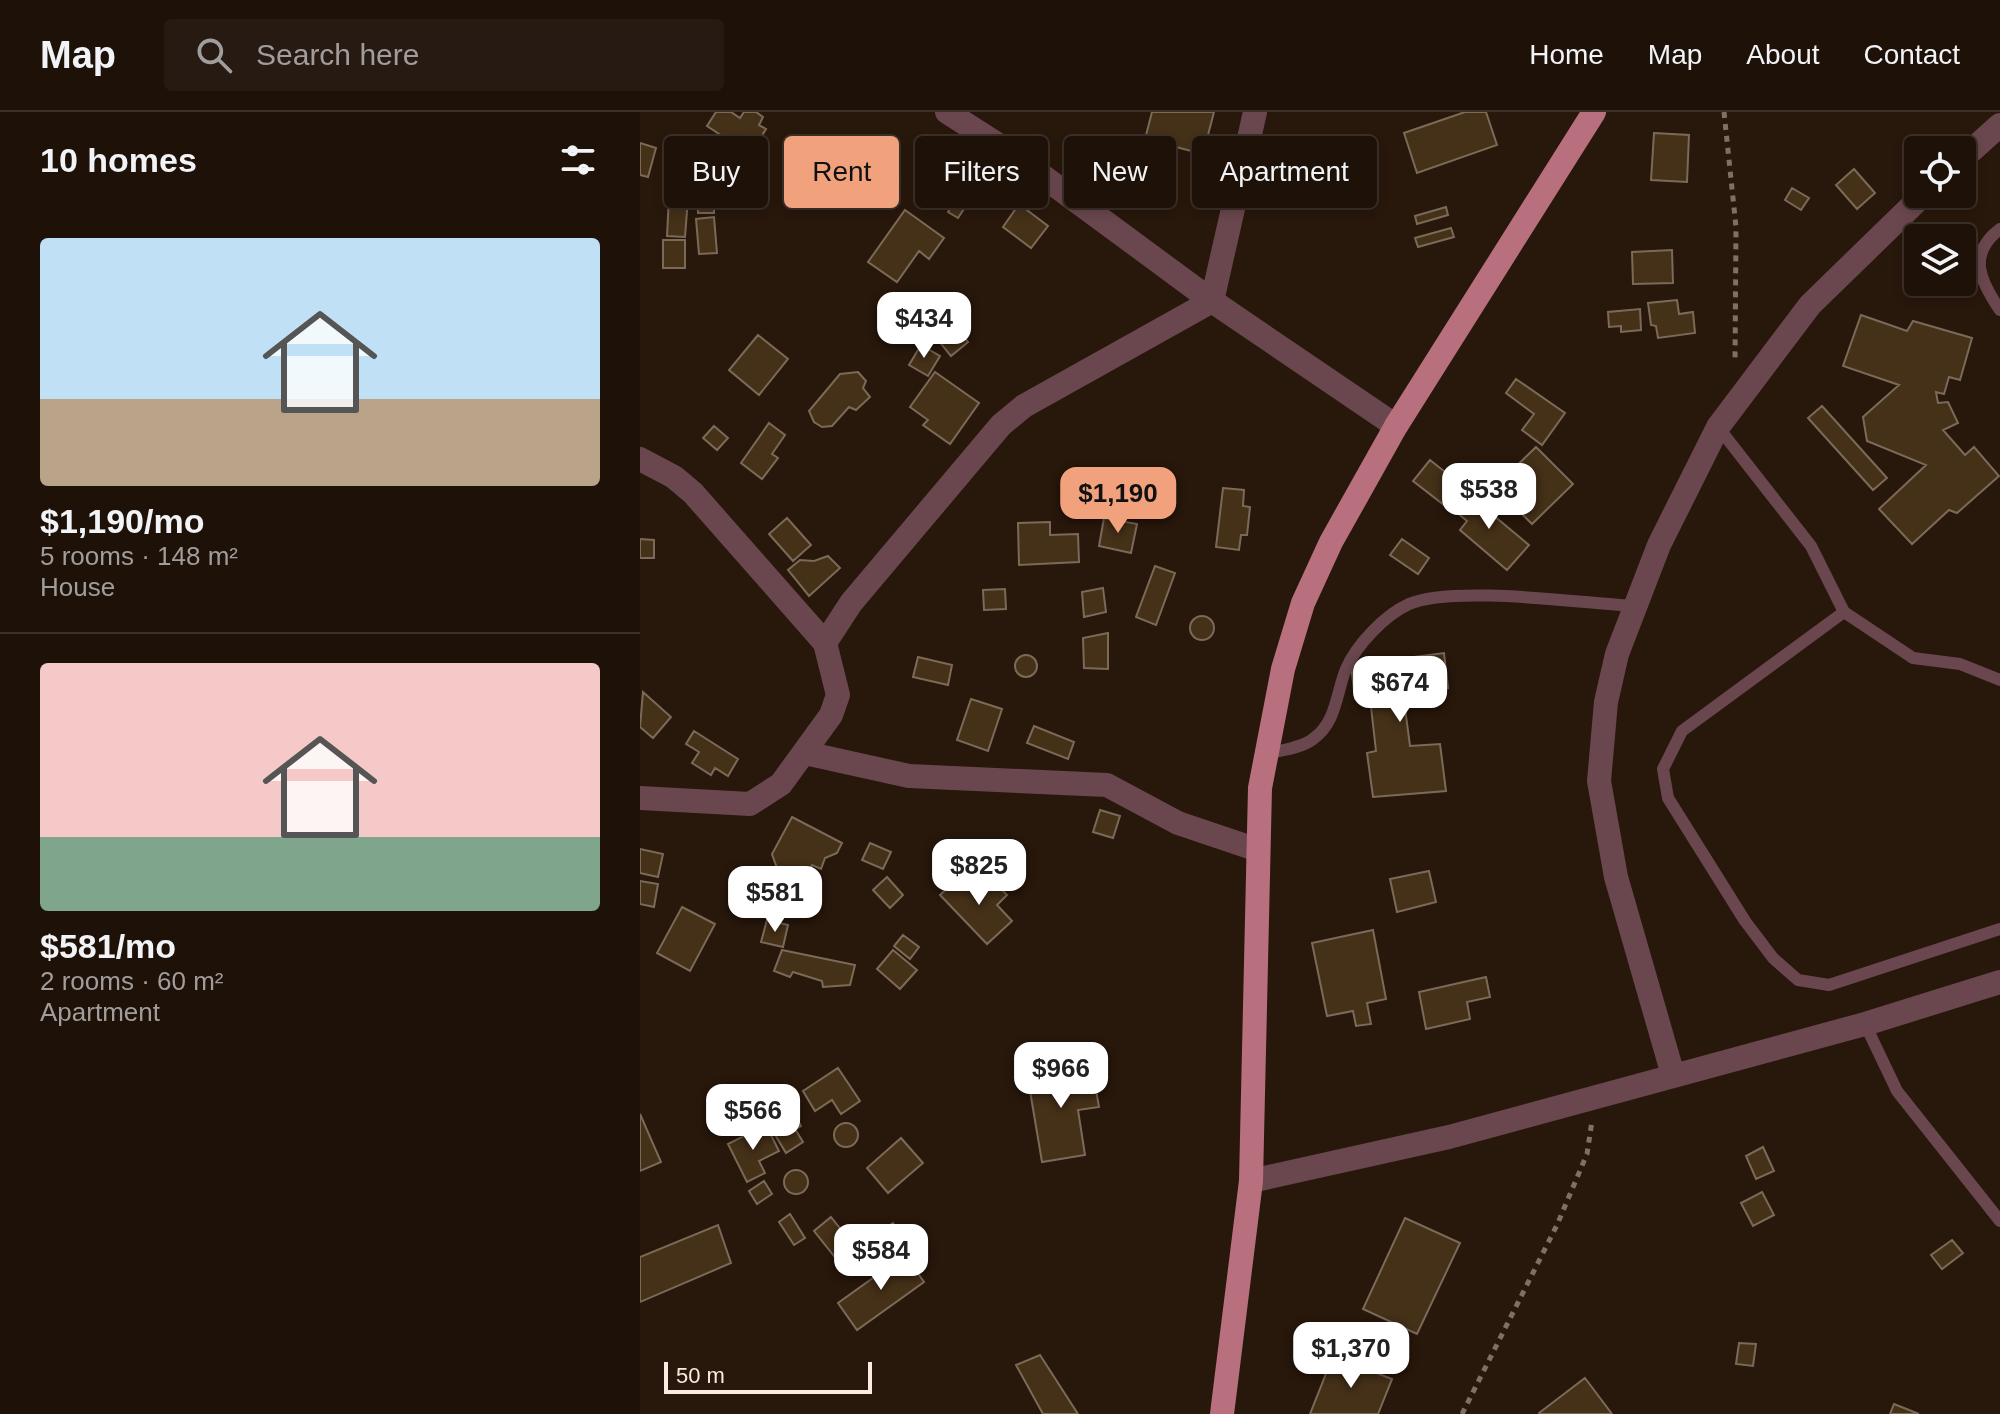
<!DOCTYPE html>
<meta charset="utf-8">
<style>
body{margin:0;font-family:Arial,sans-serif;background:#261a12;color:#f1f3f6;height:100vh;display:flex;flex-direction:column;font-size:30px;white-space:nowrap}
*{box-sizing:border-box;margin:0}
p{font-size:26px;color:#a19d9c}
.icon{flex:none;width:44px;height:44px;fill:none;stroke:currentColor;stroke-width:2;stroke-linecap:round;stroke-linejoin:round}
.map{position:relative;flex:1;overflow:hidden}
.details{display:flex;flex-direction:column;background:#1e1108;width:640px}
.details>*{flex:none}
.top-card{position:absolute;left:24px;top:24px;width:760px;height:72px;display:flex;gap:16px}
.tools{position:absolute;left:1264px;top:24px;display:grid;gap:16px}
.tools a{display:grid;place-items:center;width:72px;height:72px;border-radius:8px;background:#1e1108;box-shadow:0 4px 12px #0003,0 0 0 2px #3c3129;font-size:40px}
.scale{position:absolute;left:24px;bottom:20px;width:208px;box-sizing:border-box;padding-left:8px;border:4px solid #f8ebe3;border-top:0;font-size:22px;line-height:28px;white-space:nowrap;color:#f8ebe3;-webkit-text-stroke:6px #28170b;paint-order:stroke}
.price{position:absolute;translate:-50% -68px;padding:0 18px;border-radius:16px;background:#fff;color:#222;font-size:26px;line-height:52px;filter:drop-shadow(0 2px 4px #0008)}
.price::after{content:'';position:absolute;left:50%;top:48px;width:24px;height:18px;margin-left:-12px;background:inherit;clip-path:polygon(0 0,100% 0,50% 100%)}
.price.active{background:#f1a17c;color:#111}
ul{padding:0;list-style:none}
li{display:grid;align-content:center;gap:16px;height:424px;padding:0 40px}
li+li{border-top:2px solid #3c3129}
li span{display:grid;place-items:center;height:248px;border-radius:8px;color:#555}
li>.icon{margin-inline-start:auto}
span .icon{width:144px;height:144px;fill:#fffc;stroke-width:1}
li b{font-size:34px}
h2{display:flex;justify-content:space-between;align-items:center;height:96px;padding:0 40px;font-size:34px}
.pill{padding:0 28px;border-radius:8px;background:#1e1108;box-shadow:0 4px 12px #0003,0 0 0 2px #3c3129;font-size:28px;line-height:72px}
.pill.active{background:#f1a17c;color:#111}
header{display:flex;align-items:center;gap:48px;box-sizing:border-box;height:112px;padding:0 40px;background:#1e1108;border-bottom:2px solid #3c3129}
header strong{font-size:38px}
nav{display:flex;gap:44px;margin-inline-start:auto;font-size:28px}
.search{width:560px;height:72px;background:#261a12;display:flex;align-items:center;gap:20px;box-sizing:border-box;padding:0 28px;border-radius:8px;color:#a19d9c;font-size:30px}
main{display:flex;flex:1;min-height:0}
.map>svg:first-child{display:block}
</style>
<header>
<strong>Map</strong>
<div class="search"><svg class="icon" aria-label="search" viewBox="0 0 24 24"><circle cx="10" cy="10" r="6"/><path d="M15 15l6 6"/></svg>Search here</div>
<nav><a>Home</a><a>Map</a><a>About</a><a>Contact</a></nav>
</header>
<main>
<section class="details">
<h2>10 homes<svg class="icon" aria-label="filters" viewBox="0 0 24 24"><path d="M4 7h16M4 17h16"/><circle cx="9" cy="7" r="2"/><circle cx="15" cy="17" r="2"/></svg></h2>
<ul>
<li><span style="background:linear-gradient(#bfe0f5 65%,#b9a48a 0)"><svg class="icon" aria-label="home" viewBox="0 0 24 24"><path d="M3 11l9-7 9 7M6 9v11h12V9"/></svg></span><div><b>$1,190/mo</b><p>5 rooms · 148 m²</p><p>House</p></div></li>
<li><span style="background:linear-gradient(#f6c9c9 70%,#7fa58c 0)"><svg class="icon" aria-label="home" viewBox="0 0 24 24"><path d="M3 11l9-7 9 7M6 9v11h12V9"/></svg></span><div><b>$581/mo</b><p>2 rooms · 60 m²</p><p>Apartment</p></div></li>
</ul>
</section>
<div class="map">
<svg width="1360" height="1302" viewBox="0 0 1360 1302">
<rect width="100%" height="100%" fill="#28170b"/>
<!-- building -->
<path fill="#453018" stroke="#7b6a58" stroke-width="2" d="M76,0H91L100,6L104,0H116L123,5L119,13L126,17L110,43L105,42L97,53L76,40L85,26L67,14Z
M512,0H574L563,42L505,27Z
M825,0H846L857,33L777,61L764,21Z
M1014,21L1049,23L1047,70L1011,68Z
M0,31L16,36L8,65L0,63Z
M245,52L260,66L231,96L216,83Z
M1214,57L1235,81L1217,97L1196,73Z
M57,60H74V101H58Z
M1152,76L1169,86L1161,98L1145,88Z
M320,81L330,88L318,106L308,100Z
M29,85L48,86L45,125L27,124Z
M379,92L408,114L391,136L363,115Z
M806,95L808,103L777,112L775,104Z
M265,98L304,126L289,147L279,139L257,170L228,150Z
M74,105L77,141L59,142L56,107Z
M811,116L814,125L778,135L775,126Z
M23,128H45V156H23Z
M1032,138L1033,171L993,172L992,140Z
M1037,188L1039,202L1053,200L1055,221L1018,226L1016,214L1011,213L1008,191Z
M1000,197L1001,218L981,220V214L969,215L968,200Z
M1221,203L1267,219L1273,209L1332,226L1320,268L1309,265L1304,282L1296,280L1298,291L1308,290L1318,311L1303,318L1325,343L1334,335L1359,364L1317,401L1309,398L1272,432L1239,397L1286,353L1227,329L1223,305L1259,273L1203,254Z
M316,214L328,230L311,244L299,229Z
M118,223L148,247L119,283L89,258Z
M281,233L300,244L288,264L269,253Z
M218,260L226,269L223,276L230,285L216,298L209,295L192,314L182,315L174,310L169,299L200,262Z
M295,260L339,291L310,332L283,313L288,308L270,295Z
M876,267L925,301L902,333L882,318L894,302L866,281Z
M1182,294L1247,366L1233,378L1168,306Z
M129,311L145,323L132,342L138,346L122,367L101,351Z
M74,314L88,326L77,338L63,326Z
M896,335L933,372L892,412L855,375Z
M790,348L820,372L804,393L773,369Z
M583,376L604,378L603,394L610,395L607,423H601L599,438L576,435Z
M823,378L889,433L867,458L820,418L827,409L809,394Z
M147,406L171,433L153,449L129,422Z
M464,406L497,412L491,441L459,434Z
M410,410V423L438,422L439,450L379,453L378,411Z
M0,427L14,428V446H0Z
M762,427L789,446L778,462L750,443Z
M188,444L200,456L169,484L148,458L160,448L174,449Z
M515,454L535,461L516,513L496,505Z
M463,476L466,500L444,505L442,480Z
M365,477L366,497L344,498L343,478Z
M550 516a12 12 0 1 1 24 0a12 12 0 1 1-24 0Z
M468,521V557L444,556L443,526Z
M804,541L808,576L763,581L770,634L800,632L806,679L733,685L727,641L736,639L730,586L715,587L711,553Z
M375 554a11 11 0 1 1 22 0a11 11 0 1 1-22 0Z
M278,545L312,553L308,573L273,565Z
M3,580L31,605L13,626L0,615Z
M331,587L362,597L348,639L317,628Z
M394,614L434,630L428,647L387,631Z
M54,619L98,647L88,664L75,656L71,663L52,651L59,640L46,632Z
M460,698L480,704L473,726L453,720Z
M152,705L202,731L197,741L185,746L181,757L172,753L167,763L156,759L153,765L138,759L132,742Z
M230,731L251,740L243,757L222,748Z
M0,737L23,742L18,765L0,761Z
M789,759L796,790L757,800L750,767Z
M346,762L367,783L357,793L372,809L347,832L300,783L318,766L330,778Z
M247,765L263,783L250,796L233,778Z
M142,768L159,776L149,797L136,793L129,801L117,796L123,777L134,780Z
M0,769L18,772L14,795L0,792Z
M42,795L75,812L50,859L17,841Z
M127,808L148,813L143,835L121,830Z
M733,818L746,887L727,891L731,912L716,914L713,899L687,904L672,831Z
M263,823L279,835L270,847L254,834Z
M142,838L215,853L210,873L183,875L182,869L153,860L150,865L134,859Z
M253,838L277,858L260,877L237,857Z
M846,865L850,885L827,890L830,907L786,917L779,880Z
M425,955L426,959L452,955L459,995L438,998L445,1043L402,1050L387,961Z
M198,956L220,989L201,1002L192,988L175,999L163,979Z
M152,997L161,1014L155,1017L163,1030L146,1041L128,1011Z
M0,1002L21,1050L0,1059Z
M194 1023a12 12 0 1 1 24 0a12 12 0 1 1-24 0Z
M126,1013L139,1039L119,1049L125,1061L107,1070L88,1032Z
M261,1026L283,1051L248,1081L227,1056Z
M1123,1035L1134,1059L1116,1067L1106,1044Z
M144 1070a12 12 0 1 1 24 0a12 12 0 1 1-24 0Z
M124,1069L132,1082L117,1092L109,1079Z
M1122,1080L1134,1103L1113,1114L1101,1091Z
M150,1102L165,1126L154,1133L139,1110Z
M191,1105L211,1130L194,1144L174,1119Z
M765,1106L820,1131L777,1222L723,1197Z
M253,1111L261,1124L226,1144L219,1131Z
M78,1113L91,1151L0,1190V1145Z
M1312,1128L1323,1141L1302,1157L1291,1143Z
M265,1143L284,1170L217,1218L198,1191Z
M1099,1231L1116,1232L1113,1254L1096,1252Z
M400,1243L438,1302H403L376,1253Z
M693,1244L752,1267L738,1302H670Z
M945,1266L972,1302H900L899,1301Z
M1254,1292L1279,1302H1250Z"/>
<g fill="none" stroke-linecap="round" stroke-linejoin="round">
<!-- path -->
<path stroke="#7f7066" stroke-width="5" stroke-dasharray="6 6" stroke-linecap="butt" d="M1084,0L1096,115L1095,250
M822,1302L917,1113L947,1042L952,1009"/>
<!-- lane -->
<path stroke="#6a474e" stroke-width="12" d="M1360,117C1327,142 1340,169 1360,198
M1078,315L1171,434L1204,500L1273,546L1320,552L1360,568
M1204,500L1042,619L1023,657L1028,686L1105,809L1133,846L1158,868L1189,873L1360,817
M627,642C641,638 662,636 673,627C697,610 696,581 706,557C717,532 745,503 769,492C812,473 942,491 994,494
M1225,912L1257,979L1360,1109"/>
<!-- street -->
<path stroke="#6a474e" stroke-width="24" d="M307,0L374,43L572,189L756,314
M1322,47L1360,13
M0,347L34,365L53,381L185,531L198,583L191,603L141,672L110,692L0,686
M185,531L211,491L361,313L384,294L572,189L615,0
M165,641L269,664L467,673L538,711L618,738
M1033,963L976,765L959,669L966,590L977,542L1019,433L1078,315L1170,193L1284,82
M611,1069L809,1025L1225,912L1360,870"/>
<!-- primary -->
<path stroke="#b8707f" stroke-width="24" d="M582,1302L611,1069L620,676L643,557L663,491L691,430L756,314L954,0"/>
</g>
</svg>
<div class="tools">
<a><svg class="icon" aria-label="locate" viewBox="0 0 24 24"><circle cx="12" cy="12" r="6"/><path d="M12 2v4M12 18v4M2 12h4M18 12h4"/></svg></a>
<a><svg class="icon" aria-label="layers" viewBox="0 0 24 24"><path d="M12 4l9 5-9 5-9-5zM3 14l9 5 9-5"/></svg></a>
</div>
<div class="scale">50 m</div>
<b class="price" style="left:284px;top:248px">$434</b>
<b class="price" style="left:849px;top:419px">$538</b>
<b class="price active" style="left:478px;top:423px">$1,190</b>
<b class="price" style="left:760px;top:612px">$674</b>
<b class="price" style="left:339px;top:795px">$825</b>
<b class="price" style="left:135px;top:822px">$581</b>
<b class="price" style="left:421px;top:998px">$966</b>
<b class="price" style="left:113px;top:1040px">$566</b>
<b class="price" style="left:241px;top:1180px">$584</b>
<b class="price" style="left:711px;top:1278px">$1,370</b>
<div class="top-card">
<a class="pill">Buy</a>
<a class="pill active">Rent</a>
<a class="pill">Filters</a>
<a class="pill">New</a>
<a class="pill">Apartment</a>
</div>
</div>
</main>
